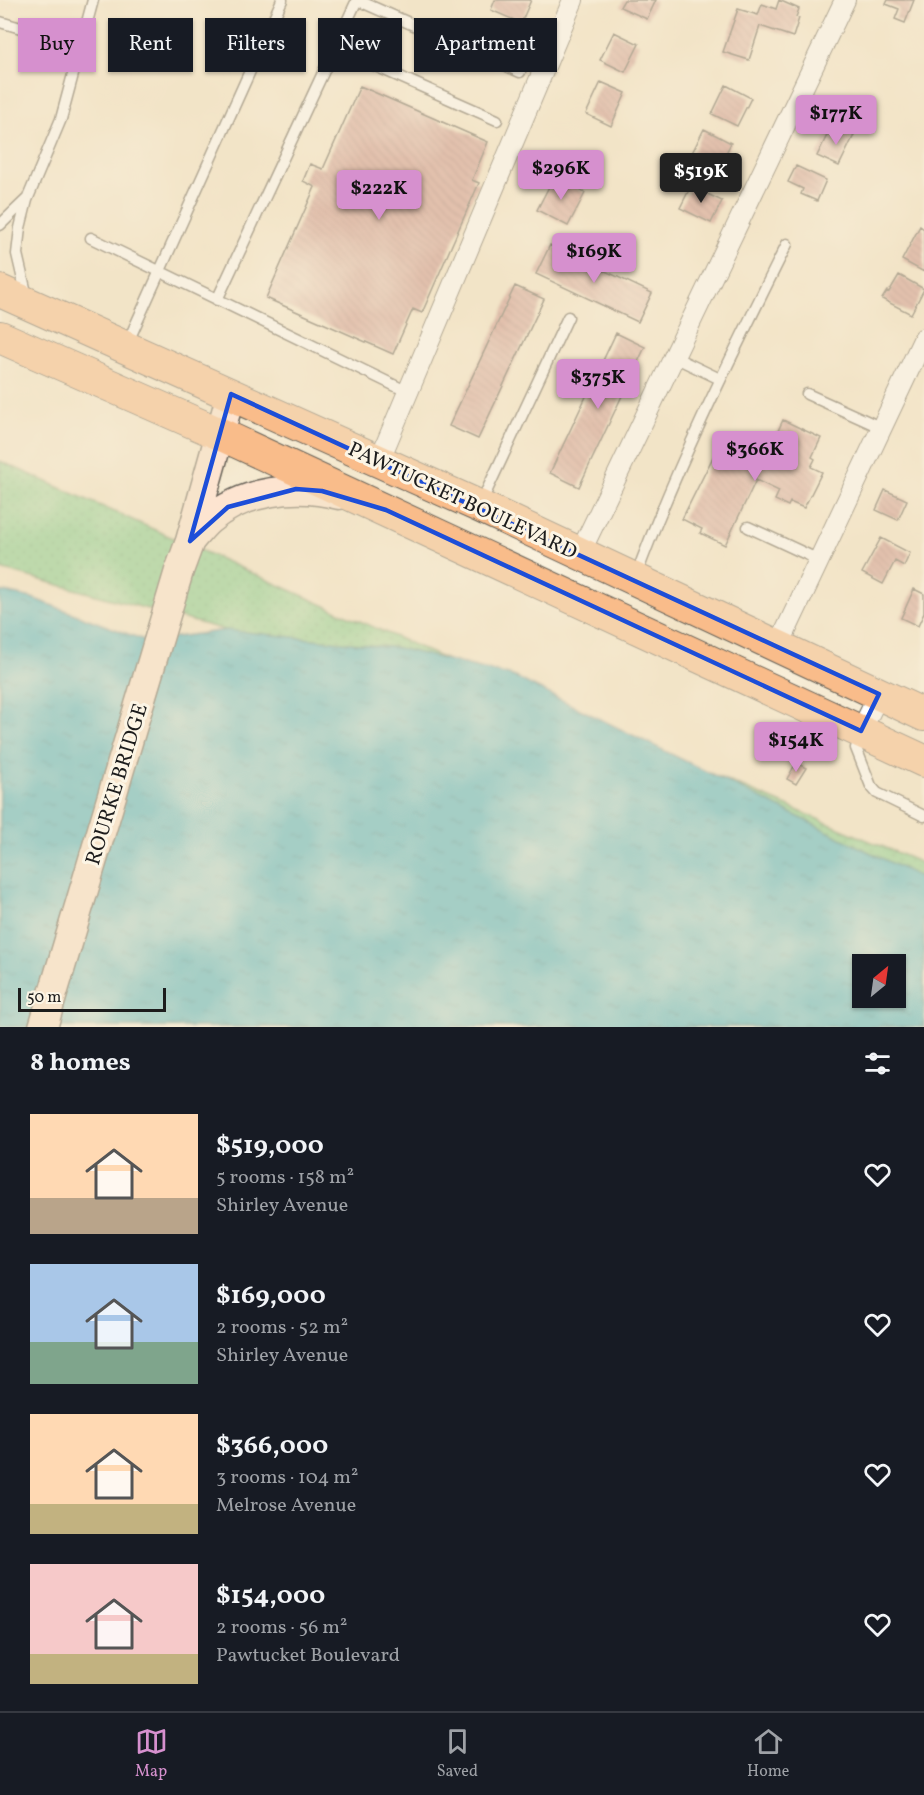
<!DOCTYPE html>
<meta charset="utf-8">
<style>
body{margin:0;font-family:Vollkorn,serif;background:#242831;color:#f1f3f6;height:100vh;display:flex;flex-direction:column;font-size:22px;white-space:nowrap}
*{box-sizing:border-box;margin:0}
p{font-size:20px;color:#9ea1a6}
.icon{flex:none;width:33px;height:33px;fill:none;stroke:currentColor;stroke-width:2;stroke-linecap:round;stroke-linejoin:round}
.map{position:relative;height:1027px;overflow:hidden}
.details{display:flex;flex-direction:column;background:#171b24;flex:1}
.details>*{flex:none}
.hud{position:absolute;left:18px;top:18px;width:600px;height:54px;display:flex;gap:12px}
.needle{width:39px;rotate:29deg}
.tools{position:absolute;left:852px;top:954px;display:grid;gap:12px}
.tools a{display:grid;place-items:center;width:54px;height:54px;border-radius:0px;background:#171b24;box-shadow:0 2px 4px #0004;font-size:30px}
.scale{position:absolute;left:18px;bottom:15px;width:148px;box-sizing:border-box;padding-left:6px;border:3px solid #1c1c1c;border-top:0;font-size:16px;line-height:21px;white-space:nowrap;color:#1c1c1c;-webkit-text-stroke:4px #fcf5e5;paint-order:stroke}
.price{position:absolute;translate:-50% -51px;padding:0 14px;border-radius:6px;background:#d690ce;color:#111;font-size:20px;line-height:39px;filter:drop-shadow(0 2px 3px #0008)}
.price::after{content:'';position:absolute;left:50%;top:36px;width:18px;height:14px;margin-left:-9px;background:inherit;clip-path:polygon(0 0,100% 0,50% 100%)}
.price.active{background:#222;color:#fff}
ul{padding:0;list-style:none}
li{display:flex;align-items:center;gap:18px;height:150px;padding:0 30px}
li span{display:grid;place-items:center;flex:none;width:168px;height:120px;border-radius:0px;color:#555}
li>.icon{margin-inline-start:auto}
span .icon{width:72px;height:72px;fill:#fffc;stroke-width:1}
li b{font-size:26px}
h2{display:flex;justify-content:space-between;align-items:center;height:72px;padding:0 30px;font-size:26px}
.tag{padding:0 21px;border-radius:0px;background:#171b24;box-shadow:0 2px 4px #0004;font-size:21px;line-height:54px}
.tag.active{background:#d690ce;color:#111}
.menu{display:flex;justify-content:space-around;align-items:center;height:84px;border-top:2px solid #363941;background:#171b24;font-size:16px;color:#9ea1a6}
.menu a{display:grid;justify-items:center;gap:3px}
.menu .active{color:#d690ce}
.map>svg:first-child{display:block}
</style>
<div class="map">
<svg width="924" height="1027" viewBox="0 0 924 1027">
<defs>
<pattern id="park-dots" width="8" height="8" patternUnits="userSpaceOnUse" patternTransform="scale(1.5)"><rect width="8" height="8" fill="#7fcd8c"/><path d="M2 2h.1M6 6h.1" fill="none" stroke="#6daf78" stroke-width="1.8" stroke-linecap="round"/></pattern>
<pattern id="water-ripples" width="26" height="14" patternUnits="userSpaceOnUse" patternTransform="scale(1.5)"><rect width="26" height="14" fill="#46b3c3"/><path d="M2 4q2-2 4 0t4 0M15 11q2-2 4 0t4 0" fill="none" stroke="#3a919e"/></pattern>
<pattern id="building-back-hatch" width="6" height="6" patternUnits="userSpaceOnUse" patternTransform="scale(1.5)"><rect width="6" height="6" fill="#cf958e"/><path d="M-1 5l2 2M0 0l6 6M5-1l2 2" fill="none" stroke="#a77973"/></pattern>
</defs>
<rect width="100%" height="100%" fill="#fcf5e5"/>
<filter id="ink" filterUnits="userSpaceOnUse"><feTurbulence type="fractalNoise" baseFrequency=".0167" numOctaves="2"/><feDisplacementMap in="SourceGraphic" scale="12" xChannelSelector="R" yChannelSelector="G"/><feConvolveMatrix kernelMatrix="1 2 1 2 8 2 1 2 1" color-interpolation-filters="sRGB"/></filter>
<filter id="wash" filterUnits="userSpaceOnUse"><feTurbulence type="fractalNoise" baseFrequency=".008" numOctaves="4" result="noise"/><feDisplacementMap in="SourceGraphic" scale="24" xChannelSelector="R" yChannelSelector="G"/><feGaussianBlur stdDeviation="1.35" result="paint"/><feColorMatrix in="noise" values="0 0 0 0 0 0 0 0 0 0 0 0 0 0 0 0 0 1.4 0 .05"/><feComposite in="paint" operator="in"/></filter>
<g filter="url(#wash)">
<rect width="100%" height="100%" fill="#f2e4c7"/>
<!-- park -->
<path fill="url(#park-dots)" stroke="#4e7454" stroke-width="1.5" d="M0,461L551,706L924,864V920L310,653L0,569Z"/>
<!-- water -->
<path fill="url(#water-ripples)" stroke="#316870" stroke-width="1.5" fill-rule="evenodd" d="M0,591L32,598L147,641L226,630L398,648L513,676L924,879V1027H0ZM862,964H896V998H862Z"/>
<g id="blocks">
<!-- building -->
<path fill="url(#building-back-hatch)" d="M495,0H531L521,23L491,10Z
M624,0H656L647,19L620,7Z
M779,0L799,9L796,17L799,18L793,37L760,26L749,60L723,52L738,9L758,15L762,4L776,9Z
M888,0H914L905,23L895,19L899,9L886,4Z
M614,32L639,44L625,72L600,60Z
M601,82L626,93L611,126L586,114Z
M726,85L751,98L737,126L712,114Z
M360,86L488,142L472,180L479,183L422,313L413,309L393,354L266,298L315,187L303,181L310,164L323,169Z
M832,125L854,135L839,166L817,156Z
M704,129L731,143L716,173L689,159Z
M796,166L826,180L817,201L801,194L803,189L788,182Z
M554,177L585,193L568,226L537,210Z
M691,186L722,201L711,223L680,208Z
M920,226L924,229V272L902,260Z
M550,245L652,293L638,322L536,274Z
M899,275L924,289L911,314L882,299L887,291L889,292Z
M515,286L544,299L478,439L449,426Z
M616,333L645,347L579,487L550,473Z
M783,420L821,438L812,457L815,459L811,467L822,472L804,508L790,502L788,506L775,500L779,491L756,480L725,545L700,533L702,529L682,519L715,453L743,466L746,461L749,463L754,453L760,456L761,453L764,454L768,447L770,448Z
M885,490L907,500L898,520L876,510Z
M881,538L910,553L904,566L895,561L883,584L862,573Z
M914,589L924,594V613L918,626L901,618Z
M796,763L806,768L796,784L787,779Z"/>
</g>
</g>
<g filter="url(#ink)">
<use href="#blocks" fill-opacity="0" stroke="#676258" stroke-width="1.5"/>
<g fill="none" stroke-linecap="round" stroke-linejoin="round">
<!-- lane casing -->
<g stroke="#676258" stroke-width="13">
<path id="lane" d="M357,0L520,72
M0,22L80,45
M335,48L497,120
M0,225L26,200
M91,238L408,392
M27,297L17,254L20,228L27,200L61,119L93,0
M217,300L357,0
M127,344L282,0
M674,357L720,379
M807,394L882,428
M481,503L568,317
M748,527L819,560
M636,576C678,462 733,353 787,244
M860,735L856,748L871,786L877,793L924,816"/>
</g>
<!-- street casing -->
<g stroke="#676258" stroke-width="22">
<path id="street" d="M379,461L573,0
M580,553L845,0
M778,647L924,338
M861,731L879,694"/>
</g>
<!-- secondary casing -->
<g stroke="#676258" stroke-width="31">
<path id="secondary" d="M190,541C196,534 202,526 209,520C244,490 297,484 339,495
M43,1027L179,571L190,541L231,394"/>
</g>
<!-- primary casing -->
<g stroke="#676258" stroke-width="34">
<path id="primary" d="M0,291L479,506L924,715
M0,337L220,434L924,761"/>
</g>
<!-- lane -->
<use href="#lane" stroke="#fff" stroke-width="10"/>
<!-- street -->
<use href="#street" stroke="#fff" stroke-width="20"/>
<!-- secondary -->
<use href="#secondary" stroke="#fde4d0" stroke-width="28"/>
<!-- primary -->
<use href="#primary" stroke="#f9bc8a" stroke-width="32"/>
</g>
</g>
<!-- marked area -->
<path d="M0 0H924V1027H0ZM231,394L879,694L861,731L386,510L322,491L296,489L228,507L190,541Z" fill="#f2e4c7" fill-opacity=".55" fill-rule="evenodd"/>
<path fill="none" stroke="#1d4ed8" stroke-width="4.5" stroke-linejoin="round" d="M231,394L879,694L861,731L386,510L322,491L296,489L228,507L190,541Z"/>
<g text-anchor="middle" stroke-width="6" stroke-linejoin="round" paint-order="stroke">
<!-- street labels -->
<g font-size="21" fill="#1c1c1c" stroke="#fcf5e5">
<text transform="translate(463 500) rotate(25)" y="7">PAWTUCKET BOULEVARD</text>
<text transform="translate(116 784) rotate(-73)" y="7">ROURKE BRIDGE</text>
</g>
</g>
</svg>
<div class="tools">
<a><svg class="needle" viewBox="-14 -14 28 28"><path d="M0-13l5 13h-10z" fill="#e53935"/><path d="M0 13l5-13h-10z" fill="#9ea1a6"/></svg></a>
</div>
<div class="scale">50 m</div>
<b class="price" style="left:836px;top:146px">$177K</b>
<b class="price" style="left:561px;top:201px">$296K</b>
<b class="price active" style="left:701px;top:204px">$519K</b>
<b class="price" style="left:379px;top:221px">$222K</b>
<b class="price" style="left:594px;top:284px">$169K</b>
<b class="price" style="left:598px;top:410px">$375K</b>
<b class="price" style="left:755px;top:482px">$366K</b>
<b class="price" style="left:796px;top:773px">$154K</b>
<div class="hud">
<a class="tag active">Buy</a>
<a class="tag">Rent</a>
<a class="tag">Filters</a>
<a class="tag">New</a>
<a class="tag">Apartment</a>
</div>
</div>
<section class="details">
<h2>8 homes<svg class="icon" aria-label="filters" viewBox="0 0 24 24"><path d="M4 7h16M4 17h16"/><circle cx="9" cy="7" r="2"/><circle cx="15" cy="17" r="2"/></svg></h2>
<ul>
<li><span style="background:linear-gradient(#ffd9b3 70%,#b9a48a 0)"><svg class="icon" aria-label="home" viewBox="0 0 24 24"><path d="M3 11l9-7 9 7M6 9v11h12V9"/></svg></span><div><b>$519,000</b><p>5 rooms · 158 m²</p><p>Shirley Avenue</p></div><svg class="icon" aria-label="heart" viewBox="0 0 24 24"><path d="M12 20l-8-8c-3-5 5-10 8-4 3-6 11-1 8 4z"/></svg></li>
<li><span style="background:linear-gradient(#a9c7e8 65%,#7fa58c 0)"><svg class="icon" aria-label="home" viewBox="0 0 24 24"><path d="M3 11l9-7 9 7M6 9v11h12V9"/></svg></span><div><b>$169,000</b><p>2 rooms · 52 m²</p><p>Shirley Avenue</p></div><svg class="icon" aria-label="heart" viewBox="0 0 24 24"><path d="M12 20l-8-8c-3-5 5-10 8-4 3-6 11-1 8 4z"/></svg></li>
<li><span style="background:linear-gradient(#ffd9b3 75%,#c2b280 0)"><svg class="icon" aria-label="home" viewBox="0 0 24 24"><path d="M3 11l9-7 9 7M6 9v11h12V9"/></svg></span><div><b>$366,000</b><p>3 rooms · 104 m²</p><p>Melrose Avenue</p></div><svg class="icon" aria-label="heart" viewBox="0 0 24 24"><path d="M12 20l-8-8c-3-5 5-10 8-4 3-6 11-1 8 4z"/></svg></li>
<li><span style="background:linear-gradient(#f6c9c9 75%,#c2b280 0)"><svg class="icon" aria-label="home" viewBox="0 0 24 24"><path d="M3 11l9-7 9 7M6 9v11h12V9"/></svg></span><div><b>$154,000</b><p>2 rooms · 56 m²</p><p>Pawtucket Boulevard</p></div><svg class="icon" aria-label="heart" viewBox="0 0 24 24"><path d="M12 20l-8-8c-3-5 5-10 8-4 3-6 11-1 8 4z"/></svg></li>
</ul>
</section>
<nav class="menu">
<a class="active"><svg class="icon" aria-label="map" viewBox="0 0 24 24"><path d="M3 6l6-2 6 2 6-2v14l-6 2-6-2-6 2zM9 4v14M15 6v14"/></svg>Map</a>
<a><svg class="icon" aria-label="saved" viewBox="0 0 24 24"><path d="M7 4h10v16l-5-4-5 4z"/></svg>Saved</a>
<a><svg class="icon" aria-label="home" viewBox="0 0 24 24"><path d="M3 11l9-7 9 7M6 9v11h12V9"/></svg>Home</a>
</nav>
